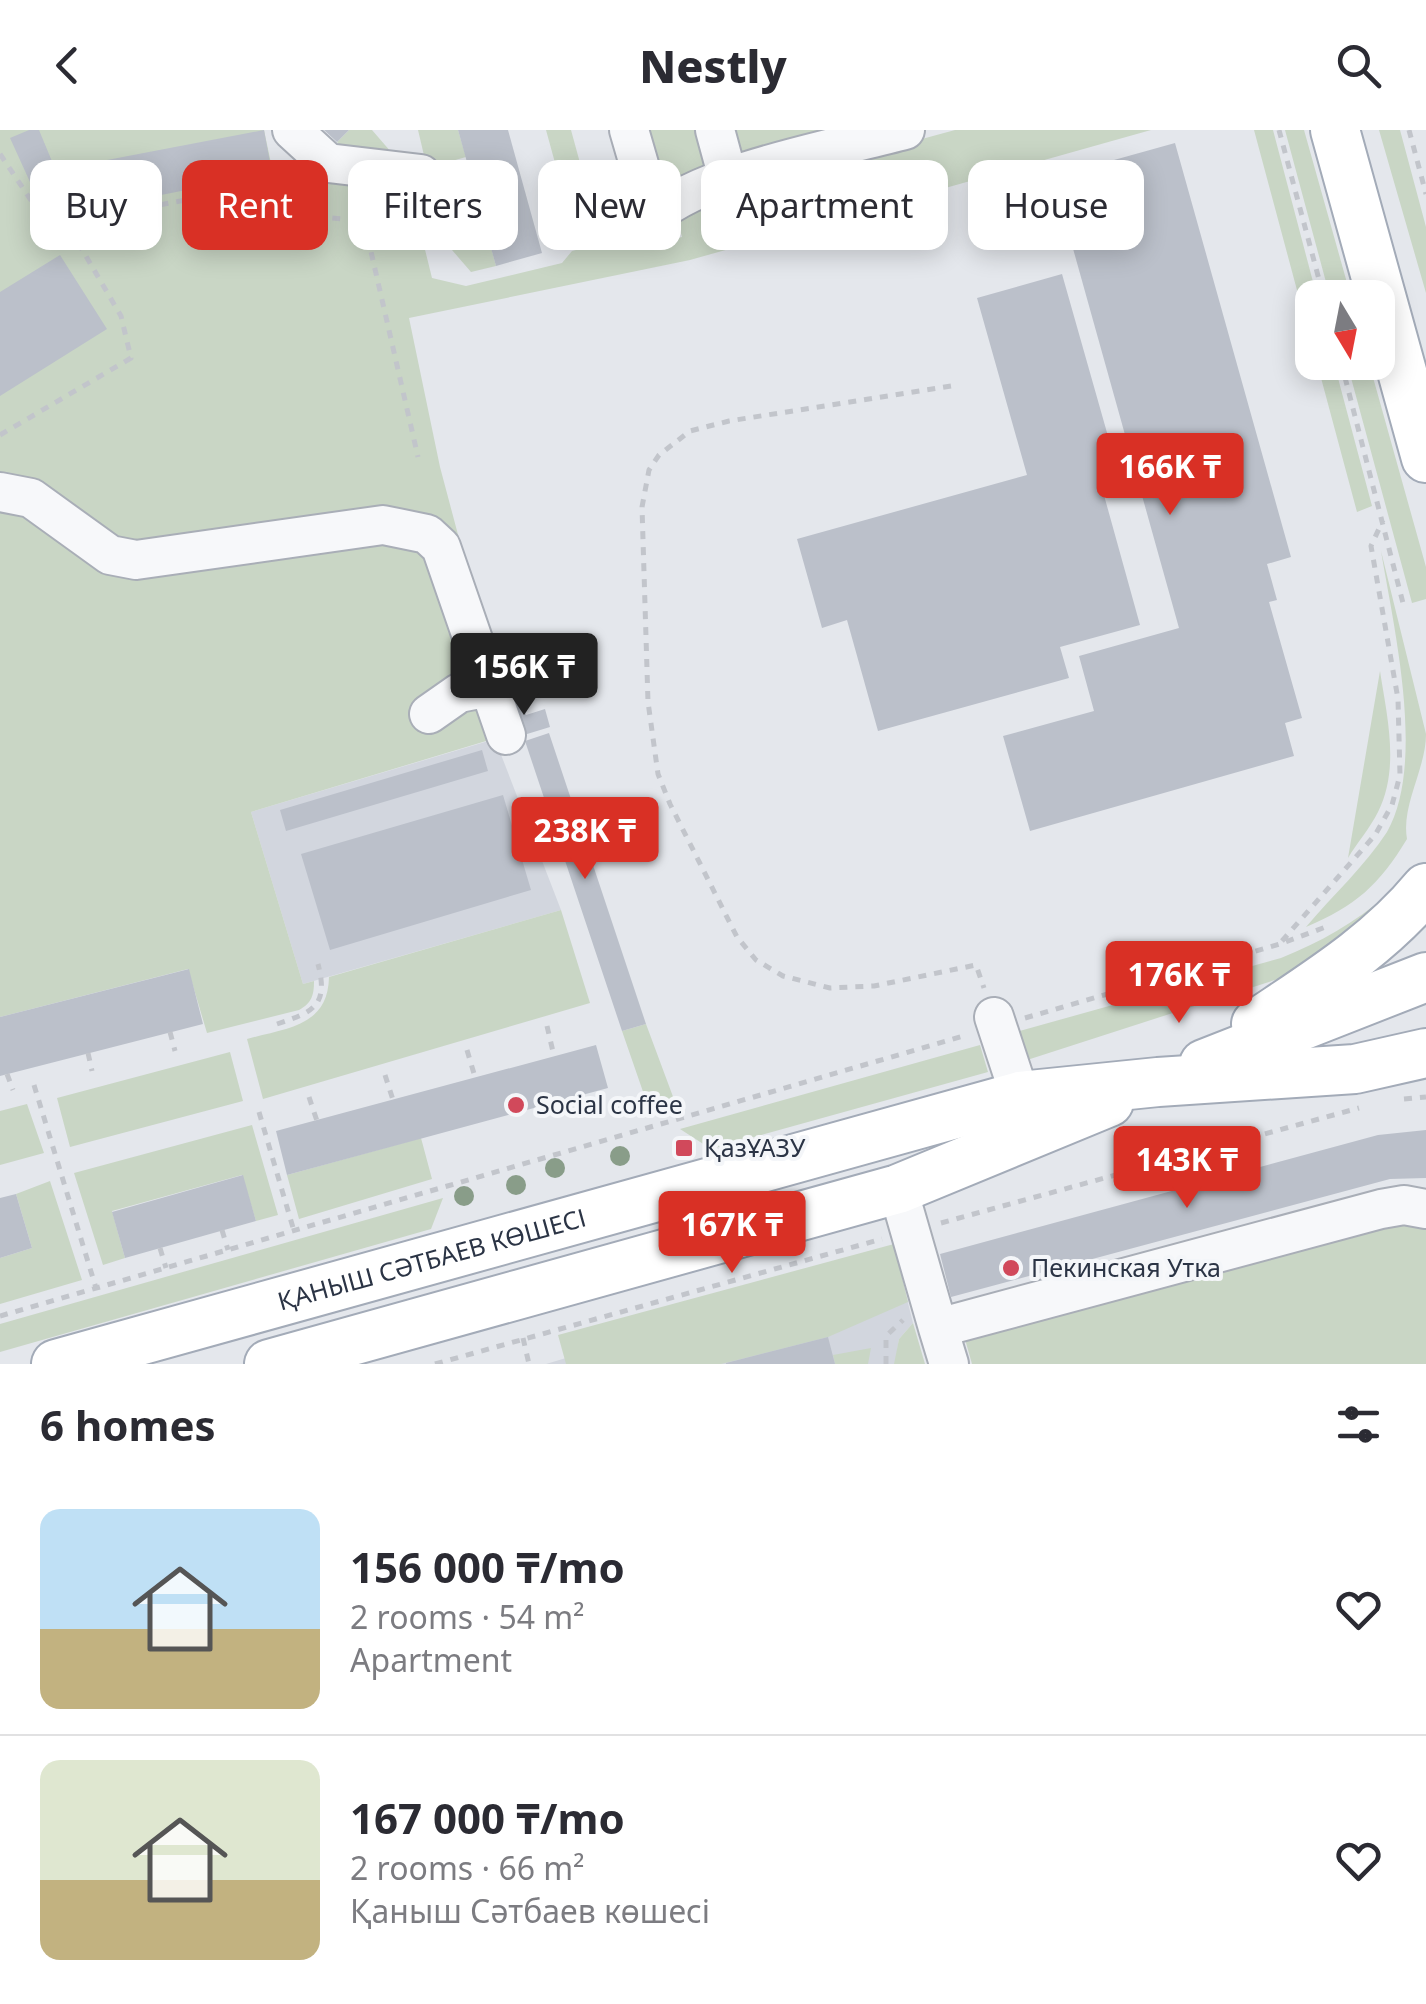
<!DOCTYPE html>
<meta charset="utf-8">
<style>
body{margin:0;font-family:"Noto Sans",sans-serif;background:#f7f7f7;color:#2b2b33;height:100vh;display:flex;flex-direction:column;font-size:38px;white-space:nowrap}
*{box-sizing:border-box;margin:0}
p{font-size:32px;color:#7c7c81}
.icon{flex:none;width:55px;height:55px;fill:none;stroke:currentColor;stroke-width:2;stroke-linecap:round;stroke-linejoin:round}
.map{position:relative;height:1234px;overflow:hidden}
.sheet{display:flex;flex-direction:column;background:#fff;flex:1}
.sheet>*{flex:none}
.banner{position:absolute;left:30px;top:30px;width:1368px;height:90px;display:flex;gap:20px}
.needle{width:65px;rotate:170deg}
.tools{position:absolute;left:1295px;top:150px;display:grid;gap:20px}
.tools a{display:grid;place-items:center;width:100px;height:100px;border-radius:20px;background:#fff;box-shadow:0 5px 25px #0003;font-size:50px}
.price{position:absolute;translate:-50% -85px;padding:0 22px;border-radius:10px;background:#d93025;color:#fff;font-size:32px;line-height:65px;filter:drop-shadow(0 2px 5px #0008)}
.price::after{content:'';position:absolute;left:50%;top:60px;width:30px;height:22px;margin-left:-15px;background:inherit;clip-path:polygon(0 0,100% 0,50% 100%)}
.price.active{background:#222;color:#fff}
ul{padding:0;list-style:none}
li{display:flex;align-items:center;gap:30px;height:250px;padding:0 40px}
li+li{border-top:2px solid #e1e1e2}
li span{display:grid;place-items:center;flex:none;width:280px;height:200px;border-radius:20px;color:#555}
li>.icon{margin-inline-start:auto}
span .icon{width:120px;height:120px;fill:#fffc;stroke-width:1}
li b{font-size:42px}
h2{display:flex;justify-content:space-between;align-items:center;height:120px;padding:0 40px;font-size:42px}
.tag{padding:0 35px;border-radius:20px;background:#fff;box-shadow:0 5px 25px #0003;font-size:35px;line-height:90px}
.tag.active{background:#d93025;color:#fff}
header{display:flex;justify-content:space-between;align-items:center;height:130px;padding:0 40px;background:#fff;font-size:45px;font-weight:800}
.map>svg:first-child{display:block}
</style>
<header><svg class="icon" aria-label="back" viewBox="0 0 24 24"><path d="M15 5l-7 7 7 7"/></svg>Nestly<svg class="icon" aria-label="search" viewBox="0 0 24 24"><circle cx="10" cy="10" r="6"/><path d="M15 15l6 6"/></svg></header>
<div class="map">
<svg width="1426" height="1234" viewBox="0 0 1426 1234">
<rect width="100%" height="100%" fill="#e4e7ec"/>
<!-- built -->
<path fill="#d2d6de" d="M495,609L561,780L303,854L251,682Z
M897,1129L913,1193L899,1209L895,1234H546Z"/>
<!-- green -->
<path fill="#c9d6c5" d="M0,0H264L273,43L388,50L414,75L432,148L466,156L562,133L572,121L654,100L657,112L682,107L676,84L734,60L955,0H1151L690,130L409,188L440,337L502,570L506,605L251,682L303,854L314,851C314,865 312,873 299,880L207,903L188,839L0,887Z
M349,0H372L398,30L345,22L337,12Z
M418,0H458L466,27L427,38Z
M546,0H571L597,95L574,102Z
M639,0H700L712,43L668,56L650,43Z
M725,0H827L735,36Z
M1254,0H1273L1317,167L1312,168V216Z
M1285,0H1304L1351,167H1330Z
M1379,0H1400L1426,97V163Z
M471,44L485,97L448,106L432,54Z
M489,110L496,136L471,142L452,120Z
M1317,233H1334L1372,376L1357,382Z
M1347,233H1369L1426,437V469L1412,473Z
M1381,421L1426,604C1426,639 1401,675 1407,709C1379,755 1356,776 1306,797C1332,766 1365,736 1387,702C1426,633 1394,499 1381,421Z
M1380,541C1387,587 1400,638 1378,682C1370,698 1357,713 1348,728Z
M1387,765L1324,830L1278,849L1024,931L1016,902L1281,828C1321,812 1354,793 1387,765Z
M561,780L590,873L263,969L247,909C286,898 328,897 329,847Z
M646,894L675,972L649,979L622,901Z
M980,915L988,942L711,1019L680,999Z
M230,922L243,971L70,1017L57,968Z
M27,974L44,1023L0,1035V981Z
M252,995L278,1085L256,1091L242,1045L112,1081L125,1128L103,1135L74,1043Z
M421,1008L432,1049L299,1089L287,1045Z
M50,1051L82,1150L0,1174V1128L32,1118L16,1064Z
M443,1068L431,1099L0,1222V1194Z
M1426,1091V1234H972L963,1202L1355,1099Z
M894,1114L908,1172L828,1207L721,1234H566L558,1205Z
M913,1193L925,1234H894L899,1209Z
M871,1218L868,1234H835L833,1225Z"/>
<!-- building -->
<path fill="#bbc0ca" d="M29,0H39L56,41L30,52L10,8Z
M264,0L272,43L90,79L81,35Z
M324,0H349L337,12Z
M458,0H508L542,123L496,136Z
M1175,13L1291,427L1267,434L1277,470L1269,472L1302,588L1285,593L1294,626L1030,701L1003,606L1094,581L1079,526L1179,498L1053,47Z
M60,125L107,199L0,266V162Z
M1062,144L1121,352L1102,358L1140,495L1060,517L1069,548L878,601L847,490L822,498L797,409L1027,345L977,168Z
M521,566L526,585L545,579L550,597L514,608L503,571Z
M549,603L646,894L622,901L525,611Z
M482,620L488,641L286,701L280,680Z
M503,665L531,760L330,820L301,724Z
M189,839L203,894L0,946V887Z
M596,915L608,958L287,1045L276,1001Z
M1426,1000V1048L1390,1049L951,1167L940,1124L1378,1005Z
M243,1045L256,1091L125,1128L112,1082Z
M16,1064L32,1118L0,1128V1068Z
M828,1207L835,1234H726V1233Z"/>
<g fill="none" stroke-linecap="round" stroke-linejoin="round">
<!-- minor casing -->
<g stroke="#a9aeb7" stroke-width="42">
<path id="minor" d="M292,0L328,33L421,44
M629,0L654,86C704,42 838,18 905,0
M715,0L728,48
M0,362L31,368L110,425L136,430L383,395L427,404L441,417L506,605
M429,584L459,563L489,557
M994,887L1020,966
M898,1059L938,1198L1381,1079L1404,1075L1426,1079
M938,1198L949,1234"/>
</g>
<!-- major casing -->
<g stroke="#a3abb8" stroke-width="52">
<g id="major">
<path d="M1335,0L1426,328"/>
<path d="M1256,894C1317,853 1379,815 1426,758"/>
<path d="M1204,934L1426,847"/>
<path id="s1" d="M56,1234L1020,966L1158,952L1355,939L1426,923"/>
<path d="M269,1234L898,1059L1109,972"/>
</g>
</g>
<!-- path -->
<path stroke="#c2c5cb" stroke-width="5" stroke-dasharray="8 8" stroke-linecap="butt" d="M1279,0L1324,168
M1409,0L1426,64
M0,24L47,94L66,92
M452,40L468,36
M439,116L487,103
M1341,232L1404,477
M951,256L729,291L690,301L659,325L649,340L642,377L648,572L658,644L670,674L737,807L756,830L783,846L830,858L874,856L976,835L984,858
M0,305L131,228L121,186L66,92L257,57L265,82L364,91L418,327
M1282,811L1375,705L1392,675L1400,645L1398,569L1371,416L1383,390
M1025,888L1280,814L1331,795
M277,894C313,882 329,876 318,834
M547,896L554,926
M170,902L175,921
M467,920L475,947
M88,923L92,941
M7,944L13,960
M385,945L393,970
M34,955L96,1158
M309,967L317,991
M1404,969L1426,967
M259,982L294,1101
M941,1093L1359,978
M222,1100L228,1120
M160,1118L166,1138
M0,1186L967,905
M523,1208L529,1234
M435,1234L882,1109
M886,1234V1206L903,1190"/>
<!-- minor -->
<use href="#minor" stroke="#f7f8fa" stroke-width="38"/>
<!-- major -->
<use href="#major" stroke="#fff" stroke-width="48"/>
</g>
<!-- trees -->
<g fill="#899d89">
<circle cx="620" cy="1026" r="10"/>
<circle cx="555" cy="1038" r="10"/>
<circle cx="516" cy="1055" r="10"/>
<circle cx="464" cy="1066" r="10"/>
</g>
<!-- markers -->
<g fill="#d1495b" stroke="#f4f6f9" stroke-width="4">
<circle cx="516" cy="975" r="10"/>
<rect x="674" y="1008" width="20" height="20" rx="5"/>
<circle cx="1011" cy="1138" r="10"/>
</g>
<g text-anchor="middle" stroke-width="8" stroke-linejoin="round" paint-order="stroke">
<!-- poi labels -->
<g font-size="25" fill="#2b3445" stroke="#f4f6f9" text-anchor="start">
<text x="536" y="984">Social coffee</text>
<text x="704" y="1027">ҚазҰАЗУ</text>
<text x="1031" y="1147">Пекинская Утка</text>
</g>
<!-- street labels -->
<g font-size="25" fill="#2b3445" stroke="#f4f6f9">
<text dy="9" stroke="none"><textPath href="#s1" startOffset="390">ҚАНЫШ СӘТБАЕВ КӨШЕСІ</textPath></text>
</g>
</g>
</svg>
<div class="tools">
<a><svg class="needle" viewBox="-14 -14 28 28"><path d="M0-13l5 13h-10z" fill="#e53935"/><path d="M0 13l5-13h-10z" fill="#7c7c81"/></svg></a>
</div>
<b class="price" style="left:1170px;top:388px">166K ₸</b>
<b class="price active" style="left:524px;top:588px">156K ₸</b>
<b class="price" style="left:585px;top:752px">238K ₸</b>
<b class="price" style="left:1179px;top:896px">176K ₸</b>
<b class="price" style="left:1187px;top:1081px">143K ₸</b>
<b class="price" style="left:732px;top:1146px">167K ₸</b>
<div class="banner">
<a class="tag">Buy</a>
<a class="tag active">Rent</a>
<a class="tag">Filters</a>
<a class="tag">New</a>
<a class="tag">Apartment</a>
<a class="tag">House</a>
</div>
</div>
<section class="sheet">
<h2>6 homes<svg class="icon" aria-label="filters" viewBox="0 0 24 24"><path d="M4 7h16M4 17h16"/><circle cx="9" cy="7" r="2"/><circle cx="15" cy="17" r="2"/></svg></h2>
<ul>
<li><span style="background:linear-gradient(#bfe0f5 60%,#c2b280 0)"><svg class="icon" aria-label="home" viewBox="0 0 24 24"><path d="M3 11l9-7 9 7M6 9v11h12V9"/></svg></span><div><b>156 000 ₸/mo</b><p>2 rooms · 54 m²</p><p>Apartment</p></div><svg class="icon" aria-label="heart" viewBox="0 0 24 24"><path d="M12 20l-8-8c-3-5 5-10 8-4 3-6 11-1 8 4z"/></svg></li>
<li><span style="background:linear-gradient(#dfe7d0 60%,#c2b280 0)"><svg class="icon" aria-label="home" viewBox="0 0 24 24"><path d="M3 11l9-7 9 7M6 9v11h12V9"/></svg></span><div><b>167 000 ₸/mo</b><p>2 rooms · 66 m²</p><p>Қаныш Сәтбаев көшесі</p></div><svg class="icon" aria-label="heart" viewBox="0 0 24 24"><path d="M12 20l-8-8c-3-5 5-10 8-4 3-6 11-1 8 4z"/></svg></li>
</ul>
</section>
